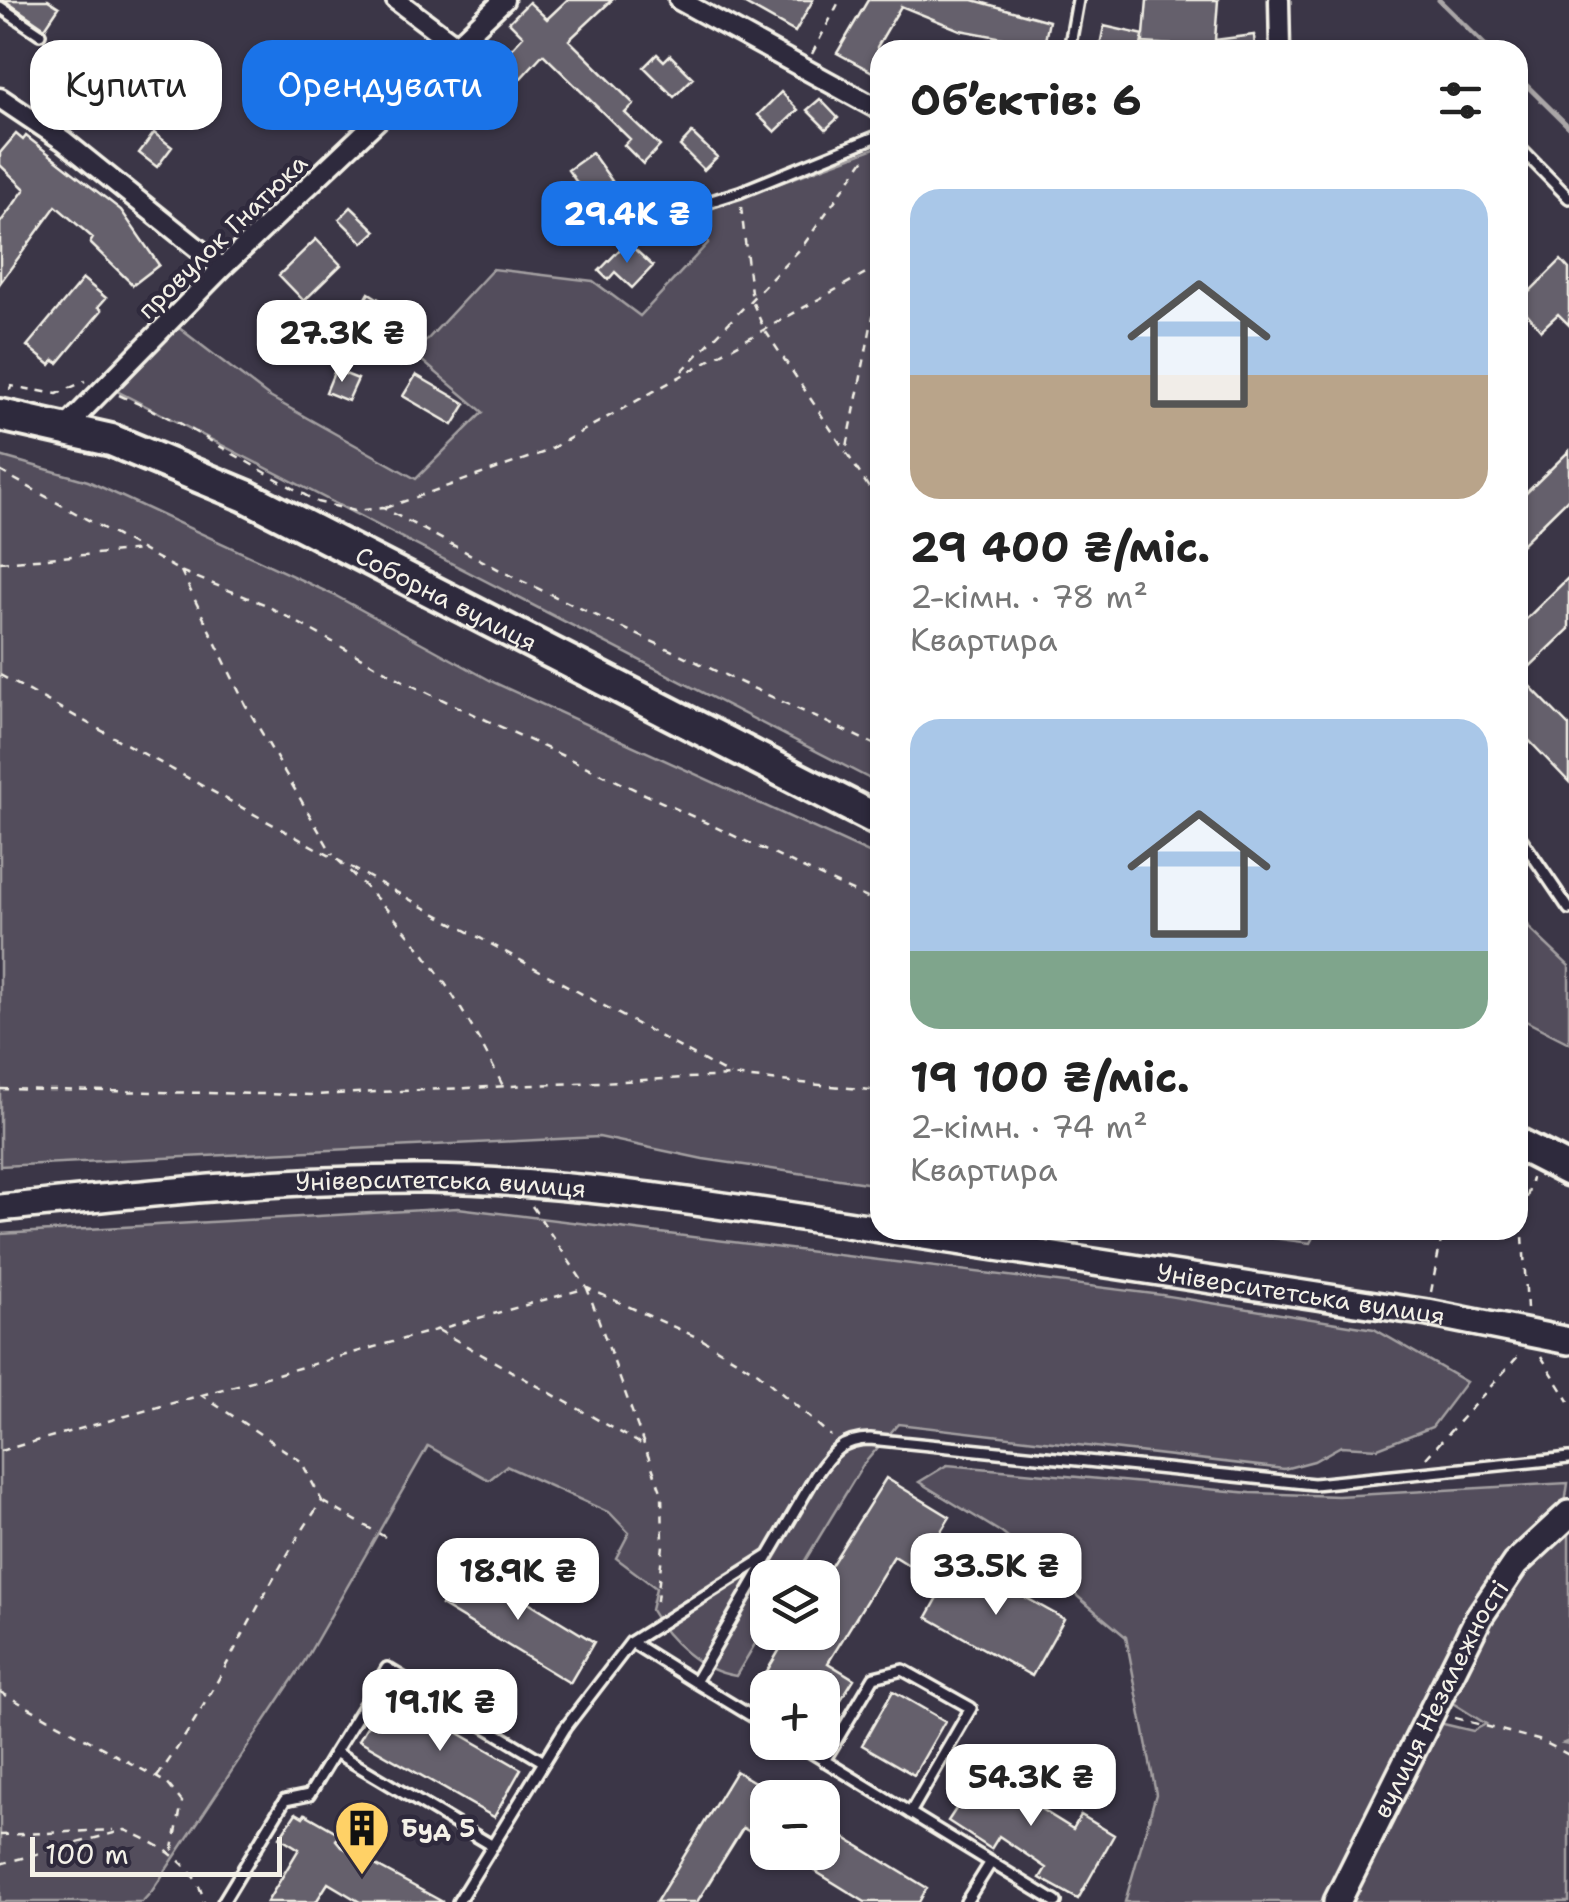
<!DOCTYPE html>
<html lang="uk">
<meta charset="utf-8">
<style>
body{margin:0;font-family:"Shantell Sans",sans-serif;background:#f2f2f2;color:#222;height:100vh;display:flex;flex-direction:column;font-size:38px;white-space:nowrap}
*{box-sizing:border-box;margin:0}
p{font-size:32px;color:#767676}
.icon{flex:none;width:55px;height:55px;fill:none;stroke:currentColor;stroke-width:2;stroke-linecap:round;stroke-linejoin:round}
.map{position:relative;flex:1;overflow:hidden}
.drawer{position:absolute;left:870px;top:40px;width:658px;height:1200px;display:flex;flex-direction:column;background:#fff;border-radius:30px;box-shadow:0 2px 8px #0004}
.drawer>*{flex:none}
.hud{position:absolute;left:30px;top:40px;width:690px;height:90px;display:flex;gap:20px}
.tools{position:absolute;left:750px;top:1560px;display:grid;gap:20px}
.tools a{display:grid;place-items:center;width:90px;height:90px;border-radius:20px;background:#fff;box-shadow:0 2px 8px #0004;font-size:50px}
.scale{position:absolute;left:30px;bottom:25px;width:252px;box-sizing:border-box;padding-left:10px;border:5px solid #f4f1e8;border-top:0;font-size:28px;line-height:35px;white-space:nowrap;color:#f4f1e8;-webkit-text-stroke:8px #2f2a3d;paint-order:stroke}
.price{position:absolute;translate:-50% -85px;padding:0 22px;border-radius:20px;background:#fff;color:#222;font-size:32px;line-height:65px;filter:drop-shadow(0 2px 5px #0008)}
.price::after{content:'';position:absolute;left:50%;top:60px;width:30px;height:22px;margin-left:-15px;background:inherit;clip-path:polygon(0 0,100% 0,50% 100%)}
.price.active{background:#1a73e8;color:#fff}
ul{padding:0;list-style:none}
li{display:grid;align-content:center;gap:20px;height:530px;padding:0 40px}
li span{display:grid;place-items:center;height:310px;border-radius:30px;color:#555}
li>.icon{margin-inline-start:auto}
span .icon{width:180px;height:180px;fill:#fffc;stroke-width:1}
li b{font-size:42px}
h2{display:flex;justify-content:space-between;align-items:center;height:120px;padding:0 40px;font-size:42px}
.tag{padding:0 35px;border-radius:30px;background:#fff;box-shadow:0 2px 8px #0004;font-size:35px;line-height:90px}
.tag.active{background:#1a73e8;color:#fff}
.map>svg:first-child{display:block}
</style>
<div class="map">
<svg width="1569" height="1902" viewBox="0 0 1569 1902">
<rect width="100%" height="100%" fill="#3b3647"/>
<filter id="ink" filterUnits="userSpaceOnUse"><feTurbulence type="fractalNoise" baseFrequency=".01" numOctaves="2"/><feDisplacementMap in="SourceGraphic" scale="20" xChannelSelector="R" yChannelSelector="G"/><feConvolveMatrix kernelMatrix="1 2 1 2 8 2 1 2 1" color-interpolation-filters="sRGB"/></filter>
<g filter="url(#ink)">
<!-- green -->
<path fill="#534e5c" stroke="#a4a0a2" stroke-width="2.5" d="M880,146V784L113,389L179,328L268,396L416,479L483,412L414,354L493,269L593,281L640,316L708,243L702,212Z
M0,456L88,481L336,596L495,683L880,858V1185L703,1159L599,1137L0,1166Z
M1518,902L1530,929L1569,966V1043L1518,1017Z
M458,1208L1162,1295L1374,1329L1466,1382L1432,1427L1378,1448L1341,1446L1314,1461L1284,1469L898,1424L863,1465L795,1577L768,1578L767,1624L736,1676C701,1671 668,1641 651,1610L656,1588L616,1558L629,1533L610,1513L506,1466L489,1480L428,1446L304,1662L152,1891L142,1902H0V1234Z
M1212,1230H1317L1310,1243Z
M947,1465L1251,1493L1338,1496L1568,1483L1565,1504L1495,1571L1328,1902H1125L1156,1794L1126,1637L1002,1533L919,1482Z
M1569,1527V1741L1564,1743L1569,1744V1902H1350L1435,1722L1473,1731L1486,1724L1443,1697L1501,1590Z"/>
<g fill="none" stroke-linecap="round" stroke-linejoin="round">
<!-- stream -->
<path stroke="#aaa6a7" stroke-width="5" d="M1439,0L1490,50
M1518,77L1569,127"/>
</g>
<!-- building -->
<path fill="#65616c" stroke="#f4f1e8" stroke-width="2.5" d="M4,0H48L59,7L45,28Z
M567,0H612L569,40L634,104L625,113L660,146L643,164L624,145L630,139L543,54L497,104L467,77L491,52L500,61L523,36L509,22L529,2L547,19Z
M738,0H813L795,32Z
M868,0H973L1049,21L1043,50H1012L1014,40L960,30L901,6L877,47L880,76L837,53Z
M1147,0H1218L1215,40L1254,35L1255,50L1143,43V36L1140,50H1099L1104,26L1144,35Z
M657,54L664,61L670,55L693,78L674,97L644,67Z
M85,84L66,110L53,102L58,93L48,89Z
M781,92L798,110L775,132L758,115Z
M820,99L838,118L826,129L807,110Z
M154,133L172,147L157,167L139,153Z
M692,133L717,157L704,170L680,146Z
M16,134L23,140L26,136L121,210L159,265L133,285L90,243L93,238L56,206L0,283V223L25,189L0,165V153Z
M592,153L612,181L588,198L568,170Z
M351,207L376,231L363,243L339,219Z
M316,239L341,265L304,301L279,275Z
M627,242L653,266L632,288L615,272L608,280L599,271Z
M1561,260L1569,269V325L1558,314L1541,330L1518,303Z
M83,279L106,298L98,307L102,310L58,363L54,360L50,365L27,346Z
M369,293L395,309L386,325L360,309Z
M398,337L413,347L400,366L385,356Z
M335,370L358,379L348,401L326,392Z
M416,375L466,404L453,425L403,396Z
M1569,451V498L1518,548V501Z
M1569,577V629L1520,676L1569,726V782L1518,729V627Z
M886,1478L950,1517L917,1570L894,1556L828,1663L854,1679L822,1730V1688H757L790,1632H822V1580Z
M959,1560L1064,1619L1032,1676L927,1617Z
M466,1564L594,1642L570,1683L441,1605Z
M893,1691L945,1721L914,1775L862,1745Z
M387,1692L521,1769L494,1817L359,1740Z
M989,1759L1027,1783L1020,1796L1073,1829L1081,1815L1114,1835L1078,1899L1040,1878L1046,1868L999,1836L991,1849L948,1821Z
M736,1771L768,1790V1842L743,1828L697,1902H656Z
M296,1813L303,1817L305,1814L340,1834L336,1840L342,1847L443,1902H360L328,1883L316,1902H267L299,1849L280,1837Z
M822,1824L927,1888L919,1902H865L784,1852H822Z"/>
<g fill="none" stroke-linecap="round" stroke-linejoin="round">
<!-- lane casing -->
<g stroke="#f4f1e8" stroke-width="16">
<path id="lane" d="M0,7L40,34
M1069,50L1078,0
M1518,146L1569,198
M596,216L683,210L740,192L880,135
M1518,834L1569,909
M631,1642L768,1556
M695,1682L768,1726
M794,1742L1056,1902
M335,1752L387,1668L544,1762
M824,1761L874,1677L903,1670L971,1708L910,1813
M223,1902L285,1800L309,1795L335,1752L493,1846
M458,1902L565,1728L631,1642L695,1682L816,1475C831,1453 842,1439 870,1439L1314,1484L1569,1458
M966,1902L991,1862"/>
</g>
<!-- street casing -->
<g stroke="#f4f1e8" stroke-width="25">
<path id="street" d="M396,0L457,46
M679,0L880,110
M1279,0L1280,50
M0,98L64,141L222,268
M65,428L222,268L504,0"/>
</g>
<!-- secondary casing -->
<g stroke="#f4f1e8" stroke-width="32">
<g id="secondary">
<path id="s1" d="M0,1208C141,1194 284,1178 426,1179C578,1181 730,1207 880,1229"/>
<path id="s2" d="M884,1230L1428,1313L1569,1341"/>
<path id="s3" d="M1337,1902L1479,1617L1515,1564L1569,1514"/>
</g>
</g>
<!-- primary casing -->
<g stroke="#f4f1e8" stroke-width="38">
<g id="primary">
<path id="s4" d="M0,415L111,440L246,496L880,821"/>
<path d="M1518,1144L1569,1170"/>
</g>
</g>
<!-- path -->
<path stroke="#f4f1e8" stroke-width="2.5" stroke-dasharray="8 8" stroke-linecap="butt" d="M812,54L840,0
M741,207L752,301L764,329L846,452
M880,281L846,452L880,505
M682,371L802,247L868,154
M10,390L11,386L57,394L85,381
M119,395L176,421L317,502L355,511L383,508L513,577L880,747
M0,471L180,571L264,604L407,683L880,904
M385,508L545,452L880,265
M0,562L143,550
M181,571L245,704L333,855
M0,675L730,1075
M338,860C419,937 453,987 503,1086
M0,1089L312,1095L732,1076L880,1091
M532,1206L587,1288L701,1339L758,1373L831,1436
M1431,1292L1443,1230
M1527,1309L1522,1217L1532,1178
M438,1330L641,1444
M1541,1356L1569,1401
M0,1451L587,1288L662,1494L663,1545L656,1609
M1426,1458L1521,1353
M323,1502L385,1537
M0,1692L167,1783L182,1802L172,1854
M1455,1718L1542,1741L1569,1755
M157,1777C221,1690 260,1589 322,1501L301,1461L201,1395
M0,1835L113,1830
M0,1864L125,1830C159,1844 197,1864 204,1902"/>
<!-- lane -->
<use href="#lane" stroke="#2f2a3d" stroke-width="9"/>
<!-- street -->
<use href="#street" stroke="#2f2a3d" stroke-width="18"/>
<!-- secondary -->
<use href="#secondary" stroke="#2f2a3d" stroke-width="25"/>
<!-- primary -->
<use href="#primary" stroke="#2f2a3d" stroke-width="30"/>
</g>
</g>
<!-- icons -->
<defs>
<g id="building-pin" transform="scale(2.875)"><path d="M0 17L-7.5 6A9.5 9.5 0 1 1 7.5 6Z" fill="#ffd166" stroke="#2f2a3d"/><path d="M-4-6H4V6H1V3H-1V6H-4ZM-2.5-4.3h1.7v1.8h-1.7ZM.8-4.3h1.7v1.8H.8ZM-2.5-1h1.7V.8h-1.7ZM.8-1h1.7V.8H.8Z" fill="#111"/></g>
</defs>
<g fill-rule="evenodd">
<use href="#building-pin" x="362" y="1828"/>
</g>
<g text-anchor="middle" stroke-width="9" stroke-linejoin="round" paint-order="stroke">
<!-- street labels -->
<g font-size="25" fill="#f4f1e8" stroke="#2f2a3d">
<text transform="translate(222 236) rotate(-44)" y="9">провулок Гнатюка</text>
<text dy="9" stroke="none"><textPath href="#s4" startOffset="485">Соборна вулиця</textPath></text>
<text dy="9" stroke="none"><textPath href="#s1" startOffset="442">Університетська вулиця</textPath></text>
<text dy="9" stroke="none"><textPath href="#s2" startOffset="422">Університетська вулиця</textPath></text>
<text dy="9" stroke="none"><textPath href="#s3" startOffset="228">вулиця Незалежності</textPath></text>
</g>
<!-- poi labels -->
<g font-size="25" font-weight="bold" fill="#f4f1e8" stroke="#2f2a3d" text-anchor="start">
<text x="401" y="1837">Буд 5</text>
</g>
</g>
</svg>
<div class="tools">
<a><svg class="icon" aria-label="layers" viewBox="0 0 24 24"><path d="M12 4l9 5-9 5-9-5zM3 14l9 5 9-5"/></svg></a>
<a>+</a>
<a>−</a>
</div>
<div class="scale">100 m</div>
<b class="price active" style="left:627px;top:266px">29.4K ₴</b>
<b class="price" style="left:342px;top:385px">27.3K ₴</b>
<b class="price" style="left:996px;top:1618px">33.5K ₴</b>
<b class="price" style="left:518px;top:1623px">18.9K ₴</b>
<b class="price" style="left:440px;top:1754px">19.1K ₴</b>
<b class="price" style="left:1031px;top:1829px">54.3K ₴</b>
<div class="hud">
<a class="tag">Купити</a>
<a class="tag active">Орендувати</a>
</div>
<section class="drawer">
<h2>Об’єктів: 6<svg class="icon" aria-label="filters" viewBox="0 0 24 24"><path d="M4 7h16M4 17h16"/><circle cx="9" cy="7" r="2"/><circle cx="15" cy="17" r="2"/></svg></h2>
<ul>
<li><span style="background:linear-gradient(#a9c7e8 60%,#b9a48a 0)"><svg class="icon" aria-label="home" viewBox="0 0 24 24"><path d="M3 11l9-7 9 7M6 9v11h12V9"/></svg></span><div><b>29 400 ₴/міс.</b><p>2-кімн. · 78 m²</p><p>Квартира</p></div></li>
<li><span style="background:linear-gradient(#a9c7e8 75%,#7fa58c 0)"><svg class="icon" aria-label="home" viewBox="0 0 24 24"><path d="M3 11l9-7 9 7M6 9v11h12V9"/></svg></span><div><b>19 100 ₴/міс.</b><p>2-кімн. · 74 m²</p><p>Квартира</p></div></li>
</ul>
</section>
</div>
